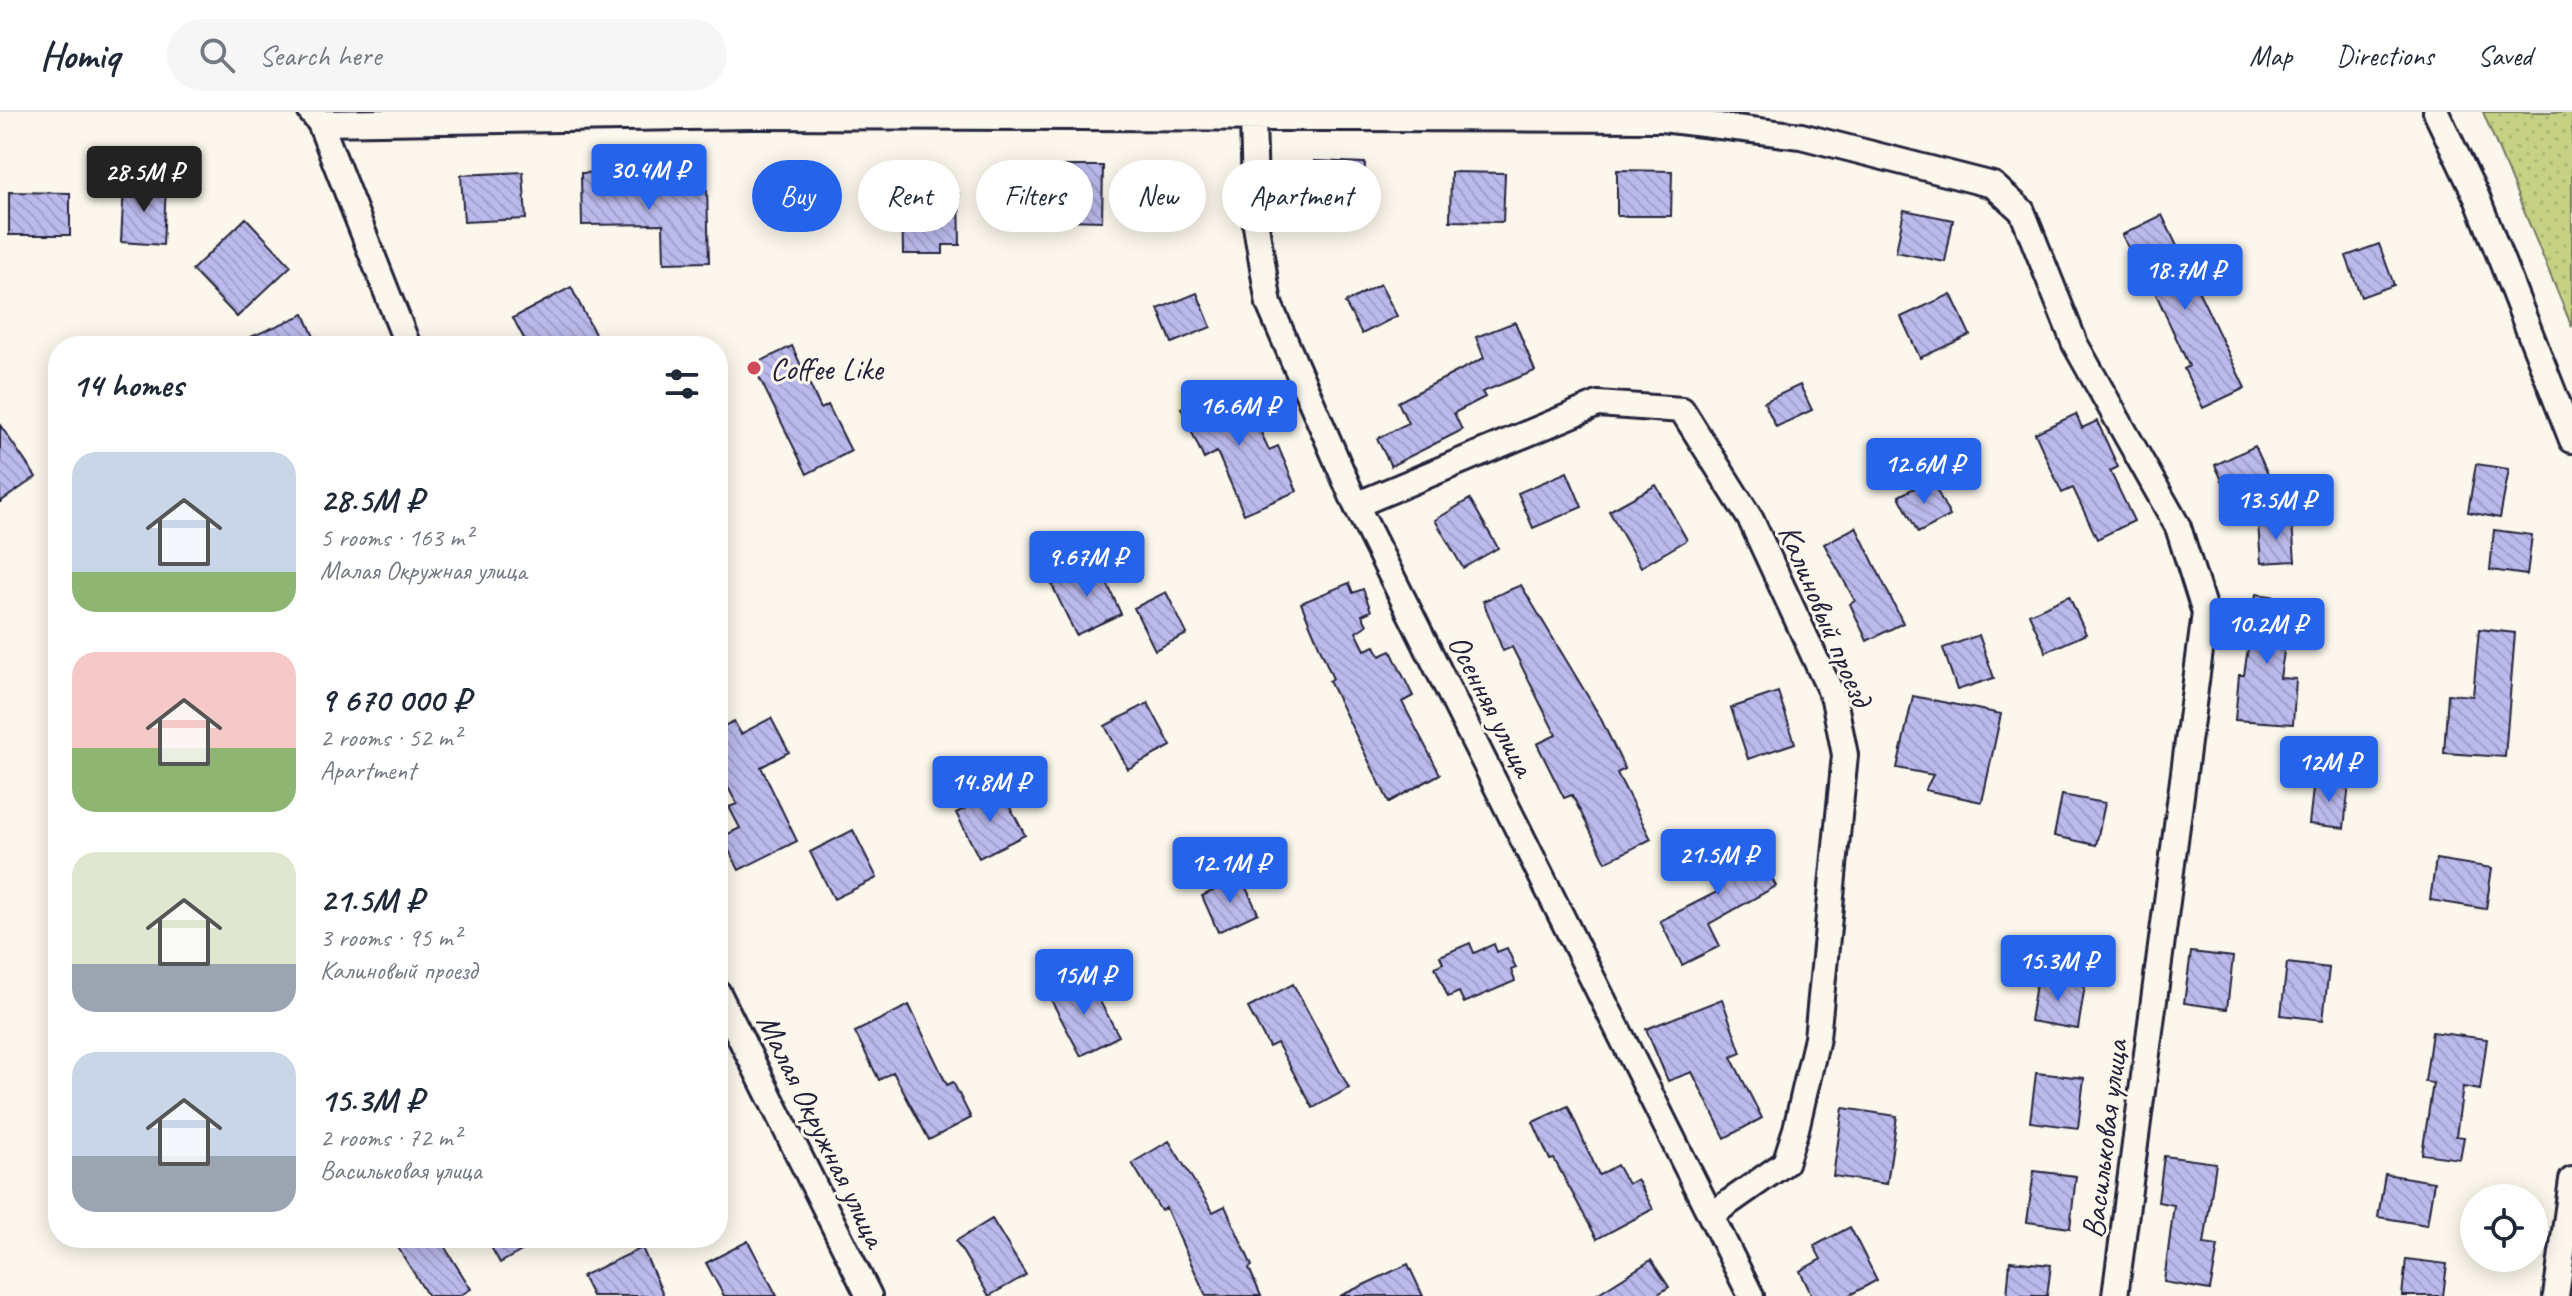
<!DOCTYPE html>
<meta charset="utf-8">
<style>
body{margin:0;font-family:Caveat,sans-serif;background:#f6f6f7;color:#1f2937;height:100vh;display:flex;flex-direction:column;font-size:30px;white-space:nowrap}
*{box-sizing:border-box;margin:0}
p{font-size:26px;color:#747a83}
.icon{flex:none;width:44px;height:44px;fill:none;stroke:currentColor;stroke-width:2;stroke-linecap:round;stroke-linejoin:round}
.map{position:relative;flex:1;overflow:hidden}
.details{position:absolute;left:48px;top:224px;width:680px;height:912px;display:flex;flex-direction:column;background:#fff;border-radius:32px;box-shadow:0 4px 20px #0003}
.details>*{flex:none}
.banner{position:absolute;left:752px;top:48px;width:760px;height:72px;display:flex;gap:16px}
.buttons{position:absolute;left:2460px;top:1072px;display:grid;gap:16px}
.buttons a{display:grid;place-items:center;width:88px;height:88px;border-radius:50%;background:#fff;box-shadow:0 4px 20px #0003;font-size:40px}
.price{position:absolute;translate:-50% -68px;padding:0 18px;border-radius:8px;background:#2563eb;color:#fff;font-size:26px;line-height:52px;filter:drop-shadow(0 2px 4px #0008)}
.price::after{content:'';position:absolute;left:50%;top:48px;width:24px;height:18px;margin-left:-12px;background:inherit;clip-path:polygon(0 0,100% 0,50% 100%)}
.price.on{background:#222;color:#fff}
ul{padding:0;list-style:none}
li{display:flex;align-items:center;gap:24px;height:200px;padding:0 24px}
li span{display:grid;place-items:center;flex:none;width:224px;height:160px;border-radius:24px;color:#555}
li>.icon{margin-inline-start:auto}
span .icon{width:96px;height:96px;fill:#fffc;stroke-width:1}
li b{font-size:34px}
h2{display:flex;justify-content:space-between;align-items:center;height:96px;padding:0 24px;font-size:34px}
.tag{padding:0 28px;border-radius:36px;background:#fff;box-shadow:0 4px 20px #0003;font-size:28px;line-height:72px}
.tag.on{background:#2563eb;color:#fff}
header{display:flex;align-items:center;gap:48px;box-sizing:border-box;height:112px;padding:0 40px;background:#fff;border-bottom:2px solid #e0e1e3}
header strong{font-size:38px}
nav{display:flex;gap:44px;margin-inline-start:auto;font-size:28px}
.search{width:560px;height:72px;background:#f6f6f7;display:flex;align-items:center;gap:20px;box-sizing:border-box;padding:0 28px;border-radius:44px;color:#747a83;font-size:30px}
.map>svg:first-child{display:block}
</style>
<header>
<strong>Homiq</strong>
<div class="search"><svg class="icon" aria-label="search" viewBox="0 0 24 24"><circle cx="10" cy="10" r="6"/><path d="M15 15l6 6"/></svg>Search here</div>
<nav><a>Map</a><a>Directions</a><a>Saved</a></nav>
</header>
<div class="map">
<svg width="2572" height="1184" viewBox="0 0 2572 1184">
<defs>
<pattern id="garden-dots" width="8" height="8" patternUnits="userSpaceOnUse" patternTransform="scale(2)"><rect width="8" height="8" fill="#c6d184"/><path d="M2 2h.1M6 6h.1" fill="none" stroke="#aab373" stroke-width="1.8" stroke-linecap="round"/></pattern>
<pattern id="building-back-hatch" width="6" height="6" patternUnits="userSpaceOnUse" patternTransform="scale(2)"><rect width="6" height="6" fill="#bcbaec"/><path d="M-1 5l2 2M0 0l6 6M5-1l2 2" fill="none" stroke="#a1a0cb"/></pattern>
</defs>
<rect width="100%" height="100%" fill="#fbf7ec"/>
<filter id="ink" filterUnits="userSpaceOnUse"><feTurbulence type="fractalNoise" baseFrequency=".0125" numOctaves="2"/><feDisplacementMap in="SourceGraphic" scale="16" xChannelSelector="R" yChannelSelector="G"/><feConvolveMatrix kernelMatrix="1 2 1 2 8 2 1 2 1" color-interpolation-filters="sRGB"/></filter>
<g filter="url(#ink)">
<!-- garden -->
<path fill="url(#garden-dots)" stroke="#747a60" stroke-width="2" d="M2483,0H2572V215Z"/>
<!-- building -->
<path fill="url(#building-back-hatch)" stroke="#22223b" stroke-width="2" d="M1314,49L1365,51L1363,105L1313,104Z
M1066,54H1103L1102,109L1065,108Z
M1617,58L1672,59L1671,104H1617Z
M645,59L646,79L707,78L709,150L664,151L663,112L582,113L581,61Z
M523,60L526,107L464,110L461,63Z
M1451,60L1505,61L1503,110L1450,109Z
M124,72L166,75L163,133L121,130Z
M942,75L943,82H959L960,133H943V142H903L902,76Z
M9,80L70,81V123H9Z
M1904,98L1953,108L1945,150L1896,140Z
M2162,103L2245,276L2203,296L2184,257L2189,254L2145,158L2140,160L2122,123Z
M246,106L291,154L237,205L192,158Z
M2379,132L2394,173L2361,185L2346,144Z
M1380,172L1397,204L1362,222L1345,191Z
M571,175L601,234H528L513,206Z
M1197,181L1211,215L1172,231L1158,197Z
M1951,182L1970,223L1920,246L1901,205Z
M304,202L318,234H230Z
M1515,210L1535,259L1482,280L1485,285L1454,301L1462,318L1391,354L1377,327L1408,311L1398,290L1484,246L1476,225Z
M792,234L821,297L828,293L851,339L807,362L753,253Z
M1238,270L1269,338L1278,334L1297,379L1244,402L1217,340L1204,347L1181,296Z
M1800,273L1812,298L1776,315L1764,290Z
M2076,302L2082,316L2097,309L2118,355L2110,359L2134,409L2097,427L2073,376L2062,381L2035,321Z
M0,313L36,365L0,390Z
M2255,334L2272,371L2232,390L2215,353Z
M2476,352L2509,357L2500,406L2468,400Z
M1567,360L1582,395L1533,416L1518,381Z
M1931,367L1950,404L1918,421L1899,384Z
M1656,373L1687,428L1641,455L1609,399Z
M1470,387L1498,436L1463,456L1435,408Z
M2292,410L2295,449L2261,451L2258,412Z
M1856,415L1903,511L1867,529L1850,492L1855,489L1824,432Z
M2494,418L2532,423L2527,463L2490,458Z
M1098,451L1121,502L1076,523L1052,473Z
M1349,471L1353,481L1363,477L1371,499L1362,503L1367,513L1356,520L1365,538L1375,534L1380,544L1391,539L1413,584L1402,590L1440,662L1389,690L1329,569L1333,567L1301,491Z
M1521,473L1599,603L1625,657L1617,661L1651,727L1606,750L1572,683L1564,686L1537,632L1556,623L1512,535L1503,539L1483,489Z
M1166,480L1187,522L1155,538L1134,496Z
M2256,482L2292,487L2280,566L2296,567L2293,612L2235,608L2239,563H2244Z
M2069,484L2086,522L2046,540L2029,502Z
M2479,517L2515,521L2505,645L2444,641L2448,582L2473,584Z
M1979,523L1994,566L1957,578L1943,536Z
M1778,580L1795,631L1748,647L1731,596Z
M1913,584L2001,602L1982,690L1925,678L1933,663L1897,656Z
M1148,591L1171,634L1128,657L1105,614Z
M771,606L789,640L761,655L797,729L739,758L722,725L740,716L729,695L737,692L718,657V617L734,609L741,622Z
M2314,668L2349,672L2344,716L2309,712Z
M1001,678L1025,723L979,746L956,701Z
M2062,683L2105,691L2096,733L2054,724Z
M853,718L877,766L834,787L810,740Z
M1746,721L1776,774L1709,812L1720,834L1682,853L1660,809L1717,780L1699,748Z
M2436,747L2492,756L2486,797L2430,788Z
M1241,765L1258,801L1218,820L1202,784Z
M1470,831L1474,841L1494,832L1497,840L1507,836L1516,856L1511,858L1515,869L1464,891L1459,880L1448,885L1435,855L1443,851L1440,844Z
M2191,840L2233,845L2227,897L2184,891Z
M2287,851L2329,856L2323,908L2281,903Z
M1087,866L1119,924L1081,944L1050,886Z
M2037,866L2085,873L2078,917L2030,909Z
M1293,872L1349,976L1313,996L1277,931L1269,935L1248,896Z
M1722,887L1741,941L1731,945L1762,1006L1725,1026L1692,960L1668,969L1646,917Z
M909,893L947,973L953,970L971,1006L929,1028L893,960L879,968L855,920Z
M2432,920L2487,927L2480,978L2463,975L2456,1024L2464,1025L2460,1047L2422,1042L2433,971L2425,970Z
M2036,961L2084,966L2078,1016L2030,1010Z
M1568,994L1599,1063L1617,1053L1628,1072L1637,1067L1653,1097L1597,1127L1554,1047L1550,1048L1533,1010Z
M1843,996L1897,1004L1887,1072L1833,1064Z
M1169,1029L1213,1100L1225,1094L1252,1154L1249,1156L1261,1184H1206L1166,1096L1161,1099L1132,1051Z
M2164,1044L2216,1051L2204,1132L2218,1134L2210,1178L2164,1170L2174,1093L2158,1090Z
M2034,1059L2076,1064L2070,1116L2027,1110Z
M2385,1062L2434,1070L2427,1113L2378,1105Z
M992,1107L1026,1163L989,1184L956,1129Z
M1850,1115L1877,1168L1848,1184H1812L1800,1159L1821,1147L1814,1134Z
M392,1126H439L471,1177L459,1184H428Z
M486,1126H545L500,1151Z
M748,1129L777,1184H724L706,1151Z
M642,1136L664,1184H592L582,1164Z
M2406,1147L2447,1152L2443,1184H2402Z
M1651,1148L1669,1175L1655,1184H1594Z
M2010,1149L2051,1153L2047,1184H2007Z
M1408,1152L1423,1184H1340Z"/>
<g fill="none" stroke-linecap="round" stroke-linejoin="round">
<!-- street casing -->
<g stroke="#22223b" stroke-width="30">
<path id="street" d="M311,0L320,11L408,234
M2436,0L2477,86L2572,328
M1253,7L1256,114L1269,192L1356,393L1751,1184
M320,11L750,4L1662,7L1801,24L1993,73L2022,99L2075,232L2178,415L2205,501L2115,1184
M1356,393L1598,292L1682,298L1751,408L1834,587L1845,643L1817,926L1796,1017L1785,1051L1711,1103
M718,881L869,1184
M2556,1184L2572,1068"/>
</g>
<!-- street -->
<use href="#street" stroke="#fbf7ec" stroke-width="24"/>
</g>
</g>
<!-- markers -->
<circle fill="#d1495b" stroke="#fbf7ec" stroke-width="3" cx="754" cy="256" r="8"/>
<g text-anchor="middle" stroke-width="6" stroke-linejoin="round" paint-order="stroke">
<!-- poi labels -->
<g font-size="32" fill="#22223b" stroke="#fbf7ec" text-anchor="start">
<text x="770" y="267">Coffee Like</text>
</g>
<!-- street labels -->
<g font-size="32" fill="#22223b" stroke="#fbf7ec">
<text transform="translate(1826 503) rotate(67)" y="11">Калиновый проезд</text>
<text transform="translate(1492 593) rotate(63)" y="11">Осенняя улица</text>
<text transform="translate(822 1018) rotate(64)" y="11">Малая Окружная улица</text>
<text transform="translate(2104 1027) rotate(-83)" y="11">Васильковая улица</text>
</g>
</g>
</svg>
<div class="buttons">
<a><svg class="icon" aria-label="locate" viewBox="0 0 24 24"><circle cx="12" cy="12" r="6"/><path d="M12 2v4M12 18v4M2 12h4M18 12h4"/></svg></a>
</div>
<b class="price" style="left:649px;top:100px">30.4M ₽</b>
<b class="price on" style="left:144px;top:102px">28.5M ₽</b>
<b class="price" style="left:2185px;top:200px">18.7M ₽</b>
<b class="price" style="left:1239px;top:336px">16.6M ₽</b>
<b class="price" style="left:1924px;top:394px">12.6M ₽</b>
<b class="price" style="left:2276px;top:430px">13.5M ₽</b>
<b class="price" style="left:1087px;top:487px">9.67M ₽</b>
<b class="price" style="left:2267px;top:554px">10.2M ₽</b>
<b class="price" style="left:2329px;top:692px">12M ₽</b>
<b class="price" style="left:990px;top:712px">14.8M ₽</b>
<b class="price" style="left:1718px;top:785px">21.5M ₽</b>
<b class="price" style="left:1230px;top:793px">12.1M ₽</b>
<b class="price" style="left:2058px;top:891px">15.3M ₽</b>
<b class="price" style="left:1084px;top:905px">15M ₽</b>
<div class="banner">
<a class="tag on">Buy</a>
<a class="tag">Rent</a>
<a class="tag">Filters</a>
<a class="tag">New</a>
<a class="tag">Apartment</a>
</div>
<section class="details">
<h2>14 homes<svg class="icon" aria-label="filters" viewBox="0 0 24 24"><path d="M4 7h16M4 17h16"/><circle cx="9" cy="7" r="2"/><circle cx="15" cy="17" r="2"/></svg></h2>
<ul>
<li><span style="background:linear-gradient(#c9d6e8 75%,#8fb573 0)"><svg class="icon" aria-label="home" viewBox="0 0 24 24"><path d="M3 11l9-7 9 7M6 9v11h12V9"/></svg></span><div><b>28.5M ₽</b><p>5 rooms · 163 m²</p><p>Малая Окружная улица</p></div></li>
<li><span style="background:linear-gradient(#f6c9c9 60%,#8fb573 0)"><svg class="icon" aria-label="home" viewBox="0 0 24 24"><path d="M3 11l9-7 9 7M6 9v11h12V9"/></svg></span><div><b>9 670 000 ₽</b><p>2 rooms · 52 m²</p><p>Apartment</p></div></li>
<li><span style="background:linear-gradient(#dfe7d0 70%,#9aa5b1 0)"><svg class="icon" aria-label="home" viewBox="0 0 24 24"><path d="M3 11l9-7 9 7M6 9v11h12V9"/></svg></span><div><b>21.5M ₽</b><p>3 rooms · 95 m²</p><p>Калиновый проезд</p></div></li>
<li><span style="background:linear-gradient(#c9d6e8 65%,#9aa5b1 0)"><svg class="icon" aria-label="home" viewBox="0 0 24 24"><path d="M3 11l9-7 9 7M6 9v11h12V9"/></svg></span><div><b>15.3M ₽</b><p>2 rooms · 72 m²</p><p>Васильковая улица</p></div></li>
</ul>
</section>
</div>
